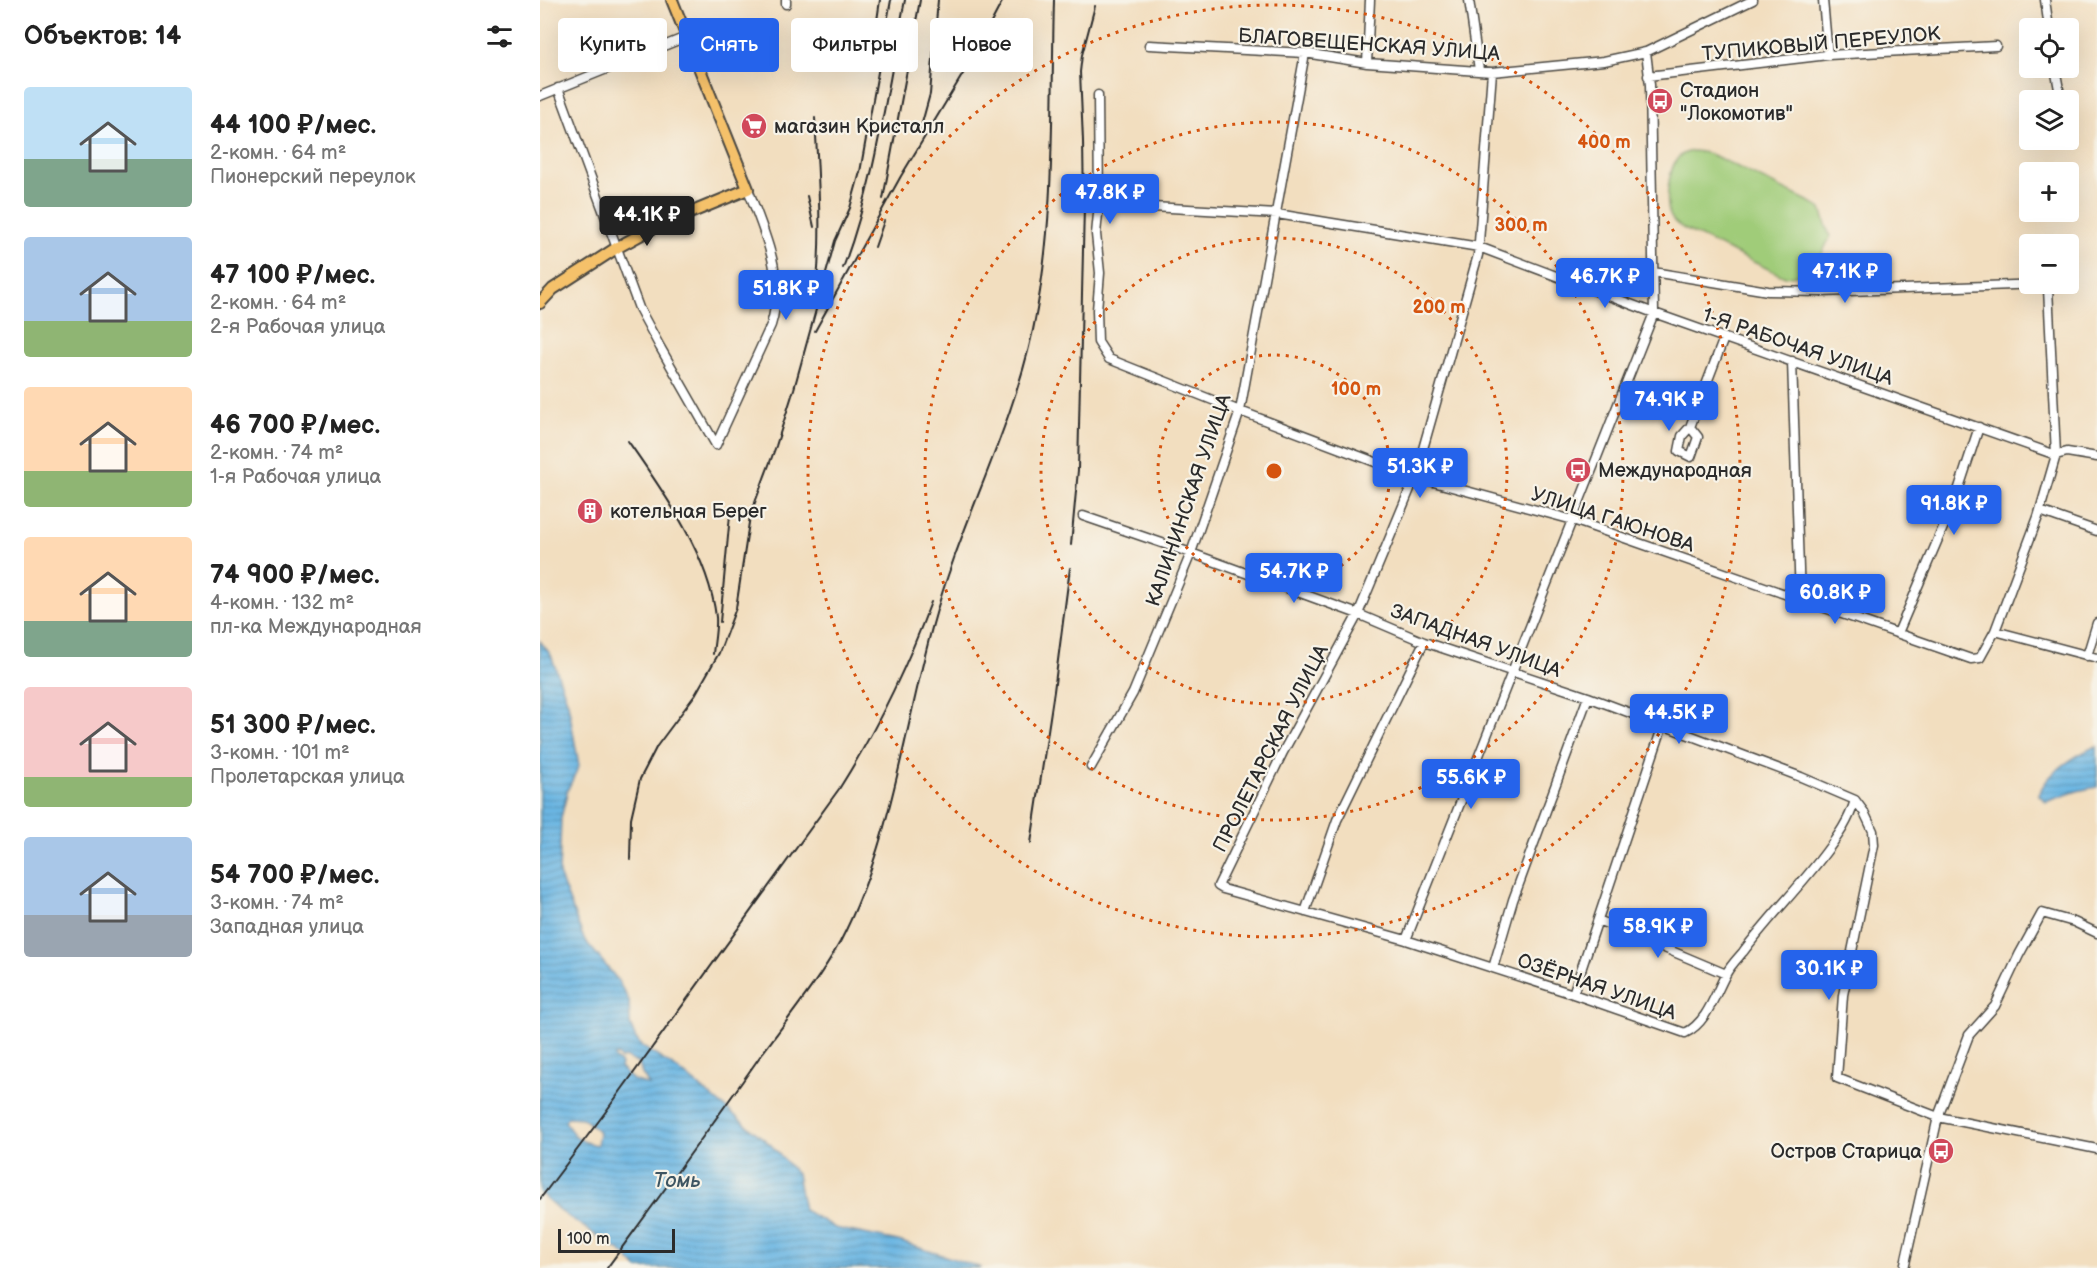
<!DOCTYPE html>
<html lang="ru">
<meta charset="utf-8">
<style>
body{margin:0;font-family:"Balsamiq Sans",sans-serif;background:#f6f6f6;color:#222;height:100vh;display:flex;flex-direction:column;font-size:22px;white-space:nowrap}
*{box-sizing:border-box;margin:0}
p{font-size:20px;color:#767676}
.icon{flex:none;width:33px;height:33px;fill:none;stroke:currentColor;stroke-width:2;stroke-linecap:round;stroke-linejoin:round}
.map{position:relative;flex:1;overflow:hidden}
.drawer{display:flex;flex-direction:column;background:#fff;width:540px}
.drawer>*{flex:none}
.top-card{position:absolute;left:18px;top:18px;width:570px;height:54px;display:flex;gap:12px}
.controls{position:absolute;left:1479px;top:18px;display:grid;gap:12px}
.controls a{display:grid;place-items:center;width:60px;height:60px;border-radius:6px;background:#fff;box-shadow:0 6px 24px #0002;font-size:30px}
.scale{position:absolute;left:18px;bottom:15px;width:117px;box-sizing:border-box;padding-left:6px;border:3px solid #2b2b2b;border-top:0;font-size:16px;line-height:21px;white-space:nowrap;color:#2b2b2b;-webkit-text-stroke:4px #f7f3e8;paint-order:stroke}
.price{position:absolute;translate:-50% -51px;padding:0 14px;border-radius:6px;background:#2563eb;color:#fff;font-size:20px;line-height:39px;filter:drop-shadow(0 2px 3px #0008)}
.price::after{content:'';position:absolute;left:50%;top:36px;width:18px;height:14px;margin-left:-9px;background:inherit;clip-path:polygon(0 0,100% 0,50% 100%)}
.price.selected{background:#222;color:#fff}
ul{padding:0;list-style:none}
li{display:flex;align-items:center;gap:18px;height:150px;padding:0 24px}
li span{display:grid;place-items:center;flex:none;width:168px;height:120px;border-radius:6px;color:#555}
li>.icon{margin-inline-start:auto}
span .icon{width:72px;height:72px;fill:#fffc;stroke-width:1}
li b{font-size:26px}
h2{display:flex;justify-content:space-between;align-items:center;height:72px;padding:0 24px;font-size:26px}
.tag{padding:0 21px;border-radius:6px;background:#fff;box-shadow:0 6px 24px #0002;font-size:21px;line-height:54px}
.tag.selected{background:#2563eb;color:#fff}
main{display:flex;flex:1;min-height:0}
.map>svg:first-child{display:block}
</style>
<main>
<section class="drawer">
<h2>Объектов: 14<svg class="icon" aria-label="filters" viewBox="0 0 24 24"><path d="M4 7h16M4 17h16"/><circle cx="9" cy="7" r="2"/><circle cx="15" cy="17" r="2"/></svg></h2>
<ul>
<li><span style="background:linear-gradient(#bfe0f5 60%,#7fa58c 0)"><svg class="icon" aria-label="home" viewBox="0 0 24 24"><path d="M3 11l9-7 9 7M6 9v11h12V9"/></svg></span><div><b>44 100 ₽/мес.</b><p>2-комн. · 64 m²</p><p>Пионерский переулок</p></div></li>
<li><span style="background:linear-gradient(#a9c7e8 70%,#8fb573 0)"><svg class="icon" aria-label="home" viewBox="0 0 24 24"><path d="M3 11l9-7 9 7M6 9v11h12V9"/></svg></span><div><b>47 100 ₽/мес.</b><p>2-комн. · 64 m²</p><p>2-я Рабочая улица</p></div></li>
<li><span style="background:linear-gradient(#ffd9b3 70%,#8fb573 0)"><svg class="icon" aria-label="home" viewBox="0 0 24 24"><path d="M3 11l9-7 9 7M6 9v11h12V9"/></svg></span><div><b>46 700 ₽/мес.</b><p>2-комн. · 74 m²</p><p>1-я Рабочая улица</p></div></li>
<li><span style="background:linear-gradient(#ffd9b3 70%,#7fa58c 0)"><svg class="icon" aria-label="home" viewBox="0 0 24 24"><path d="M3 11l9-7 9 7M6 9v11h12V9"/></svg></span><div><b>74 900 ₽/мес.</b><p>4-комн. · 132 m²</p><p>пл-ка Международная</p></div></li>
<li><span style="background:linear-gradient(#f6c9c9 75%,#8fb573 0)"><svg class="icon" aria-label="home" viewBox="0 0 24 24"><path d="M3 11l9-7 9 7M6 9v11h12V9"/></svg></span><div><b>51 300 ₽/мес.</b><p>3-комн. · 101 m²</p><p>Пролетарская улица</p></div></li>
<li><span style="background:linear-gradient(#a9c7e8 65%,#9aa5b1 0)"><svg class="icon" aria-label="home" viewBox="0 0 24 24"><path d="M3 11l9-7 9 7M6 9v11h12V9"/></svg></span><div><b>54 700 ₽/мес.</b><p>3-комн. · 74 m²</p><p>Западная улица</p></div></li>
</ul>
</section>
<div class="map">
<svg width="1557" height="1268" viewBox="0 0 1557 1268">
<defs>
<pattern id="water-rules" width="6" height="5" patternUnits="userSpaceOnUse" patternTransform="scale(1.5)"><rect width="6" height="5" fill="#6ab6e3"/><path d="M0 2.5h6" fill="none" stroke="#5794b8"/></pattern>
</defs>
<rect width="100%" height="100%" fill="#f7f3e8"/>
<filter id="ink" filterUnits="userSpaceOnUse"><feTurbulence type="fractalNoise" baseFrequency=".0167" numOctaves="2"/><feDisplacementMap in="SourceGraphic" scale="12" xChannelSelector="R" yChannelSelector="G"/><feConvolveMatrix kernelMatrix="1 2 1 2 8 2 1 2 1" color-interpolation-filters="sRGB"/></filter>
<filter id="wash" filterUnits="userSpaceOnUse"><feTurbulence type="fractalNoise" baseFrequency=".008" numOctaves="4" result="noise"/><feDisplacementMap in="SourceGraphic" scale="24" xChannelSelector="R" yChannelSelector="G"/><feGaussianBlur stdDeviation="1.35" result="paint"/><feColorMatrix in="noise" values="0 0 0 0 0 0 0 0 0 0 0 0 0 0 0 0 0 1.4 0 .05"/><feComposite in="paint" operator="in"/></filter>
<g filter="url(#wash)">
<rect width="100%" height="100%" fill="#f2debf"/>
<!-- green -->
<path fill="#a0cc79" stroke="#667c52" stroke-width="1.5" d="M1153,151L1163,152L1175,156L1272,203L1281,209L1290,237L1277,264L1266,273L1245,277L1144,229C1141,226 1135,224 1133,220C1123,208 1128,166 1140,156C1143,153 1148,152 1153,151Z"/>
<!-- water -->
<path fill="url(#water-rules)" stroke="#4a7087" stroke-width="1.5" fill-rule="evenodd" d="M0,641L11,655L28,703L39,766L28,789L21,818L19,874L44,939L77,979L89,1001L90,1024L95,1037L101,1046L139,1070L230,1144L257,1174L264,1210L295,1228L358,1241L442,1268H97L84,1254L20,1211L0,1193ZM77,1055L81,1059L85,1057L99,1064L102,1074L109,1085L93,1080L80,1068L81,1064L74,1058V1056ZM28,1117L43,1118L59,1132L57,1145C41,1143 32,1135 25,1121Z
M1557,746V787L1537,791L1506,802L1499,795C1505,774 1537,754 1557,746Z"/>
</g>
<g filter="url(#ink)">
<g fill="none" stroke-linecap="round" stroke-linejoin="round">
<!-- minor casing -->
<g stroke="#494641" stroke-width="11">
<path id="minor" d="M246,0V4
M929,0L939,70
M1283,0L1288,55
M1505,0L1509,28
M609,45L765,53L827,63L952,72L1064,61L1106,52L1213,0
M827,63L830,0
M1515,68L1521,100
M952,72L938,255L875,477L818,614L743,752L678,886L683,889L866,940L1033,994L1145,1033C1167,1023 1175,994 1186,974C1190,966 1197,959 1203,952C1229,917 1260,887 1286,852C1298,836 1309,821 1315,800
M1108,76L1288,55L1456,46
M18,88L99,308L120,347L176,445
M558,95L559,204L556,234L560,273L557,310L558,342L569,359L700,411L875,477L1033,520L1431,659L1440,658L1455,631L1557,658
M0,96L146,37
M559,204L737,214L939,247L1114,313L1516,455L1527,452L1557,457
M1113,272L1228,291L1281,292L1504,284L1508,288L1516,455L1498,517L1455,631
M1252,361L1260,599
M1150,427L1158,437L1151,457L1139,451L1142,436L1150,427L1184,338
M176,445L231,325C246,276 225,235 208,189
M1500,511L1557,531
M543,516L651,553L818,614L884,642L1048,697L1261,777L1315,800L1324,812L1333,831L1334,845L1303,995L1297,1078L1398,1117L1557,1149
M1358,633L1416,497L1439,427
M1547,656L1557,623
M551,767L593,693L651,553L700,411L765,53
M765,912L797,820L884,642
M1058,920L1186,974
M866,940L1114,313L1110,85L1106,52
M953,968L973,900L1048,697
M1033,994L1123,725
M1364,1268L1398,1117L1429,1035L1455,1006L1479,955L1502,913L1534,922L1557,933"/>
</g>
<!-- major casing -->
<g stroke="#494641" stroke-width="14">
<path id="major" d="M0,303L13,289L78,247L111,229L208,189L132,0"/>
</g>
<!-- minor -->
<use href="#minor" stroke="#fff" stroke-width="8"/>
<!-- major -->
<use href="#major" stroke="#f5c16b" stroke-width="10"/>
<!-- rail -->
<path stroke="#2b2b2b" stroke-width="2" d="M330,69L340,0
M275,118C278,173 282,227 277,282
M379,134L390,94L398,0
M267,196L274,227
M343,199L380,0
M335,247L344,221
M303,268C335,183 347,90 365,0
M275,331L361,176L432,59L463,0
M88,441C123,491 169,555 176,617C177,629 174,642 173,654
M531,545L538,470L544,206L543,141L540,72L542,55L555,6
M180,622L190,515
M491,843L514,691L530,568
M90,859L91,818L100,779L117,746L155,695L179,653L196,608L210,516L236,446L254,389L295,241L310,208L320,172L351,0
M0,1199L64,1114L299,789C337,729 366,669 391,602
M67,1268C119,1197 171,1127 221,1055C247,1020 279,980 300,942C351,844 364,730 393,624C420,524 471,432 493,330C516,222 511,110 514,0"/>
</g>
</g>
<!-- distance rings -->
<g fill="none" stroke="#d5540f" stroke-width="3" stroke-dasharray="3 6">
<circle cx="734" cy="471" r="116"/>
<circle cx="734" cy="471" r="233"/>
<circle cx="734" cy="471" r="349"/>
<circle cx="734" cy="471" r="466"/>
</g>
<!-- icons -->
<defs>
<g id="bus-disc" transform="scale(1.35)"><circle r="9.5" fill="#d1495b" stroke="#f7f3e8"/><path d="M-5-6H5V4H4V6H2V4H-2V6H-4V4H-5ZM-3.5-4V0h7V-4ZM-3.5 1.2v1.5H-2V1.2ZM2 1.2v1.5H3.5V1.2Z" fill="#fff"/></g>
<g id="supermarket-disc" transform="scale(1.35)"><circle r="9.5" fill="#d1495b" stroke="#f7f3e8"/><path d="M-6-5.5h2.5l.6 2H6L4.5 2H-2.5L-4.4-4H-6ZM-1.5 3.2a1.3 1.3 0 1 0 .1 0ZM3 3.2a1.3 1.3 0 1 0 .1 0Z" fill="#fff"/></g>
<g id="building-disc" transform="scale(1.35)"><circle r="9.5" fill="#d1495b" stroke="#f7f3e8"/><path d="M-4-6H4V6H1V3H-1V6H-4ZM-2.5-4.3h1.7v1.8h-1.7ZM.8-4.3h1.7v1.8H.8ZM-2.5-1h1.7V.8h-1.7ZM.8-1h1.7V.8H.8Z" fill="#fff"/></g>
</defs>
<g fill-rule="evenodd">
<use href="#bus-disc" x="1120" y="101"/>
<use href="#supermarket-disc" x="214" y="126"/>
<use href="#bus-disc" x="1038" y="470"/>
<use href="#building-disc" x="50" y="511"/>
<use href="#bus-disc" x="1401" y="1151"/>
</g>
<g text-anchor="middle" stroke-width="4.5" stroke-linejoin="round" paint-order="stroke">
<!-- street labels -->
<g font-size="20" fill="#2b2b2b" stroke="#f7f3e8">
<text transform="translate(1281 43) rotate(-5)" y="7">ТУПИКОВЫЙ ПЕРЕУЛОК</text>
<text transform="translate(829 44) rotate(4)" y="7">БЛАГОВЕЩЕНСКАЯ УЛИЦА</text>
<text transform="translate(1258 346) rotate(19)" y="7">1-Я РАБОЧАЯ УЛИЦА</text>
<text transform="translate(648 500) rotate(-71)" y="7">КАЛИНИНСКАЯ УЛИЦА</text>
<text transform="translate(1073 519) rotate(18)" y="7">УЛИЦА ГАЮНОВА</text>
<text transform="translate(936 640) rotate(20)" y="7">ЗАПАДНАЯ УЛИЦА</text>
<text transform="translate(730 748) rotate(-63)" y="7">ПРОЛЕТАРСКАЯ УЛИЦА</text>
<text transform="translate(1057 986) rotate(19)" y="7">ОЗЁРНАЯ УЛИЦА</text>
</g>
<!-- poi labels -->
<g font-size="20" fill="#2b2b2b" stroke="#f7f3e8" text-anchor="start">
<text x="1140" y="97">Стадион<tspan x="1140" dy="23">"Локомотив"</tspan></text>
<text x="234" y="133">магазин Кристалл</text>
<text x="1058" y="477">Международная</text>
<text x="70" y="518">котельная Берег</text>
<text x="1382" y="1158" text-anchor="end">Остров Старица</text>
</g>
<!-- water labels -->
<g font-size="21" font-style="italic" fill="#3e5562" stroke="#f7f3e8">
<text x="137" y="1187">Томь</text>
</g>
</g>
<circle cx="734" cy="471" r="9" fill="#d5540f" stroke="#f7f3e8" stroke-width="3"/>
<g font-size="18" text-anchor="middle" font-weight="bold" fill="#d5540f" stroke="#f7f3e8" stroke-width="4.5" stroke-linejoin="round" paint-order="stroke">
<text x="1064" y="148">400 m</text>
<text x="981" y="231">300 m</text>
<text x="899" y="313">200 m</text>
<text x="816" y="395">100 m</text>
</g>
</svg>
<div class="controls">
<a><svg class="icon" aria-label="locate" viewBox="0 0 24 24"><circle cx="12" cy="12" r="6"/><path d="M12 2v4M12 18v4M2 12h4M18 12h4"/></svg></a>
<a><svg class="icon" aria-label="layers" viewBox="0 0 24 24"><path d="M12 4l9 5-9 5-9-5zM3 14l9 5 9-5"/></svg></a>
<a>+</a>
<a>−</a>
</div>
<div class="scale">100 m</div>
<b class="price" style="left:570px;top:225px">47.8K ₽</b>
<b class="price selected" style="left:107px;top:247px">44.1K ₽</b>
<b class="price" style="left:1305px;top:304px">47.1K ₽</b>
<b class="price" style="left:1065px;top:309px">46.7K ₽</b>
<b class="price" style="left:246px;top:321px">51.8K ₽</b>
<b class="price" style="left:1129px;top:432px">74.9K ₽</b>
<b class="price" style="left:880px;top:499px">51.3K ₽</b>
<b class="price" style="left:1414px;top:536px">91.8K ₽</b>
<b class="price" style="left:754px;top:604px">54.7K ₽</b>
<b class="price" style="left:1295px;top:625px">60.8K ₽</b>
<b class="price" style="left:1139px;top:745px">44.5K ₽</b>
<b class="price" style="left:931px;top:810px">55.6K ₽</b>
<b class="price" style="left:1118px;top:959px">58.9K ₽</b>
<b class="price" style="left:1289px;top:1001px">30.1K ₽</b>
<div class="top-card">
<a class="tag">Купить</a>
<a class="tag selected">Снять</a>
<a class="tag">Фильтры</a>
<a class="tag">Новое</a>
</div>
</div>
</main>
